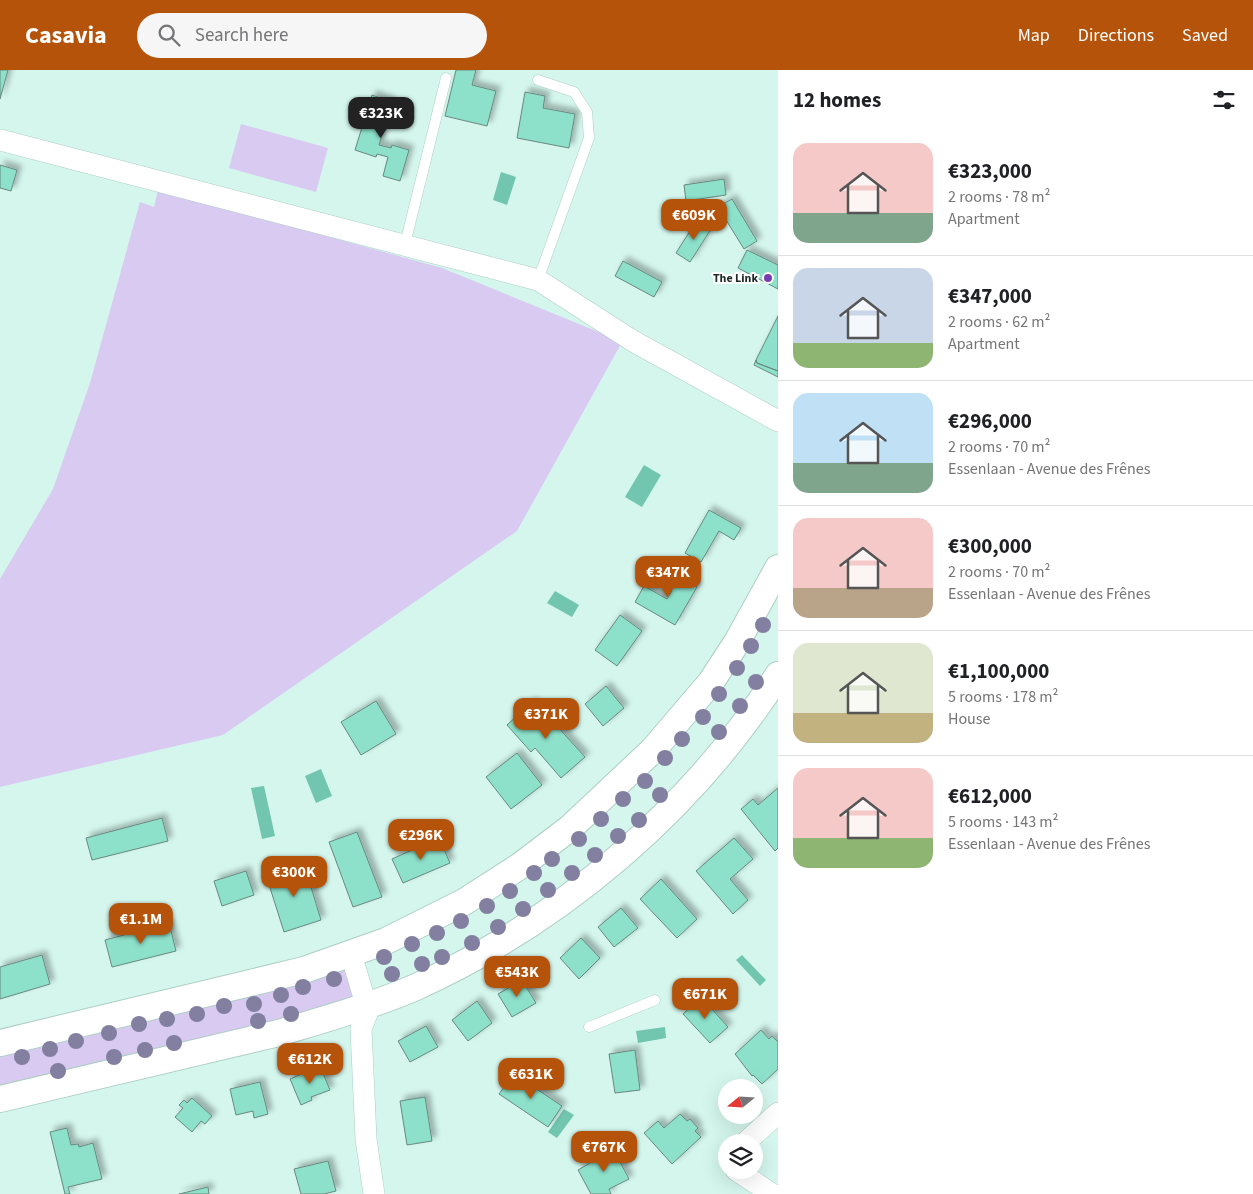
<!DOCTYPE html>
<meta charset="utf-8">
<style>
body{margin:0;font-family:"Source Sans 3",sans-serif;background:#f6f6f6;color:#202124;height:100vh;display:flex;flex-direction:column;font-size:19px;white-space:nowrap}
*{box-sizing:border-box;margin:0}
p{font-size:16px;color:#757577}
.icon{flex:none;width:28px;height:28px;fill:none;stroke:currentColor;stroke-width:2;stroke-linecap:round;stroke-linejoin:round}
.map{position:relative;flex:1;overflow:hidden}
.sheet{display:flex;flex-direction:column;background:#fff;width:475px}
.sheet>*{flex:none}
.needle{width:32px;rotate:252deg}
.buttons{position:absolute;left:718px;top:1009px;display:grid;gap:10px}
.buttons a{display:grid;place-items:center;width:45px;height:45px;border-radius:50%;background:#fff;box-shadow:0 5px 20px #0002;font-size:25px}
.price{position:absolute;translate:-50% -42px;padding:0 11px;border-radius:10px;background:#b45309;color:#fff;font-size:16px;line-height:32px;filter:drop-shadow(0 1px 2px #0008)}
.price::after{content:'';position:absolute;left:50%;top:30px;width:15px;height:11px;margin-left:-8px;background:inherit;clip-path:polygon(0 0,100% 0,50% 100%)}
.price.current{background:#222;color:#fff}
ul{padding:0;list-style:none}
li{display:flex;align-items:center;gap:15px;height:125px;padding:0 15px}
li+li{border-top:1px solid #e0e0e0}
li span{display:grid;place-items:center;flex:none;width:140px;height:100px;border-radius:15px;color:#555}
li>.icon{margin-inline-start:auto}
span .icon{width:60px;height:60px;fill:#fffc;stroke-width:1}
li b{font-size:21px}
h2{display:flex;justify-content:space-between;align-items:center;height:60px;padding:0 15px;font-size:21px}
header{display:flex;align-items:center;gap:30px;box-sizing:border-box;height:70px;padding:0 25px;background:#b45309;color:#fff}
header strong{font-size:24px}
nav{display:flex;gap:28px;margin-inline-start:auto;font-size:18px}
.search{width:350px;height:45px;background:#f6f6f6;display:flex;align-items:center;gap:12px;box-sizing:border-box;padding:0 18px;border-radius:28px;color:#757577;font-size:19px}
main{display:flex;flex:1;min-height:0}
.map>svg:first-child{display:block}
</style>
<header>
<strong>Casavia</strong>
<div class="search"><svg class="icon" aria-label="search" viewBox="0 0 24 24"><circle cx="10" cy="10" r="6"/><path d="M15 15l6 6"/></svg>Search here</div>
<nav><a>Map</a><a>Directions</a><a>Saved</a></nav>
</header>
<main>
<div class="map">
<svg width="778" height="1124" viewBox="0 0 778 1124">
<defs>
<filter id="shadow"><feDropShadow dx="4.5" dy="-4.5" stdDeviation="2.5" flood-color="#0004"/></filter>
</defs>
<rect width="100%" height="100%" fill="#d4f6ec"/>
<!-- green -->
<path fill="#d9caf2" d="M241,54L328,78L316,122L229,98Z
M158,120L442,198L601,263L621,274L517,461L223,665L0,717V509L53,419L90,313L140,132L154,137Z
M344,897L354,930L0,1022V980Z"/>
<!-- water -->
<path fill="#72c5af" d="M501,102L516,107L507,135L493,130Z
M644,395L661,405L642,437L625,427Z
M555,521L579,535L572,547L547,533Z
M321,699L332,726L316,733L305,706Z
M264,716L275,766L262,769L251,718Z
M742,885L766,910L760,916L736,890Z
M665,957L666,968L638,973L636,961Z
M564,1039L574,1045L557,1068L548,1062Z"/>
<!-- building -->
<path fill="#8de0ca" stroke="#69887f" filter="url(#shadow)" d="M0,0H8L0,29Z
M456,0H476L472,15L496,21L487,56L445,46Z
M525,22L545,26L543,38L575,44L569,78L517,68Z
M372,25L392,32L379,75L391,78L392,75L409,80L400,111L383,106L388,87L377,84L376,87L355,80Z
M0,95L17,100L11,121L0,118Z
M724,109L726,125L686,131L684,115Z
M732,129L757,171L744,179L718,137Z
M697,150L711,159L690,192L676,183Z
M747,180L778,195V219L738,198Z
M623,191L662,212L654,227L615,206Z
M778,246V301L757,293L756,290Z
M756,290L757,293L778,301V307L754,295Z
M709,440L741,458L734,470L719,461L701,492L685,483Z
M668,500L697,517L675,555L635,532L644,516L667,529L672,521L660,514Z
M620,545L642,561L617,596L595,580Z
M606,616L624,638L603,656L585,634Z
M376,631L396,664L361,685L341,652Z
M532,632L554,657L556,655L585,687L561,708L535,678L531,682L507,655Z
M517,683L542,715L511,739L486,707Z
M778,718V778L775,781L741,739L753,729L758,735Z
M162,748L168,771L92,790L86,768Z
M357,762L382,827L353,837L329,772Z
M439,768L450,793L403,813L392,789Z
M734,768L753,789L730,809L748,830L733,844L696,801Z
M304,794L321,850L284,862L266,805Z
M246,801L254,825L222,836L214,811Z
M661,809L697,849L677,868L640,829Z
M621,838L638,858L614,877L598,857Z
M169,853L176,881L112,897L105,870Z
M581,868L600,888L579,909L560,888Z
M42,885L50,914L0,929V897Z
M522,910L536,933L512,947L498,924Z
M701,927L728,957L710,973L683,944Z
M477,931L492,953L468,971L452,950Z
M426,956L438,977L410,992L398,971Z
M761,960L769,969L772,966L778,972V999L762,1014L753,1005L752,1006L735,984Z
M635,980L640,1020L615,1023L609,984Z
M320,996L330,1020L311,1027L312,1030L301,1035L290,1009Z
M514,1004L562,1036L548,1057L499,1024Z
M260,1012L268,1044L254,1048L253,1041L236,1045L230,1019Z
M425,1027L432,1071L407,1075L400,1031Z
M192,1028L212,1046L205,1054L201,1051L192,1062L175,1047L183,1038L179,1035L184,1030L187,1033Z
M680,1044L687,1051L690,1049L698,1058L695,1061L701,1067L672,1094L644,1063L658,1051L664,1058Z
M67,1058L71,1075L78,1074L79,1077L93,1073L102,1109L68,1117L70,1124H65L50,1062Z
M620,1078L625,1087L619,1090L629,1109L609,1119L611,1124H591L578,1100L614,1079V1081Z
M328,1091L336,1121L324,1124H301L294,1099Z
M208,1117L209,1124H179Z"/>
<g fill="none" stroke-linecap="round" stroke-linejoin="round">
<!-- service casing -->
<g stroke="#accec3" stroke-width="11">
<path id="service" d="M538,10L574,22L587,42L589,68L538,210
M405,174L446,8
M589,957L655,930"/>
</g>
<!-- minor casing -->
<g stroke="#accec3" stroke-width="22">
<path id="minor" d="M0,70L538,210L633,271L778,351
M351,884L368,941L361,959L366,1069L374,1124
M746,1072L778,1043
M736,1100L772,1124"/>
</g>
<!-- tertiary casing -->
<g stroke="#accec3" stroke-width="28">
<path id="tertiary" d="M0,973L304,900L386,871L464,832L520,796L570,758L653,680L711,612L737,572L778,498
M0,1029L279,963C325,949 372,936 416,917C561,851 692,740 778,605"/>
</g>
<!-- service -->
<use href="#service" stroke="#fff" stroke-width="10"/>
<!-- minor -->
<use href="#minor" stroke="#fff" stroke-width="21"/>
<!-- tertiary -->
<use href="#tertiary" stroke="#fff" stroke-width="26"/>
</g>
<!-- trees -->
<g fill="#827fa1">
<circle cx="763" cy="555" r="8"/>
<circle cx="751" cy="576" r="8"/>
<circle cx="737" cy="598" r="8"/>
<circle cx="756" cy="612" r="8"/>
<circle cx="719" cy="624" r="8"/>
<circle cx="740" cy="636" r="8"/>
<circle cx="703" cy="647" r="8"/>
<circle cx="719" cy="662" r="8"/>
<circle cx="682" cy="669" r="8"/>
<circle cx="665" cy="688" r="8"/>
<circle cx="645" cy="711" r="8"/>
<circle cx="660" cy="725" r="8"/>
<circle cx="623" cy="729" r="8"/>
<circle cx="601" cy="749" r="8"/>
<circle cx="639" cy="750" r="8"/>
<circle cx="618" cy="766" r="8"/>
<circle cx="579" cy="769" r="8"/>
<circle cx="595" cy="785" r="8"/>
<circle cx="552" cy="789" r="8"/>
<circle cx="534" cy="803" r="8"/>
<circle cx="572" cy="803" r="8"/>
<circle cx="548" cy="820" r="8"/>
<circle cx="510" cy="821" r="8"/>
<circle cx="487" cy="836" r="8"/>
<circle cx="523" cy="839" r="8"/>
<circle cx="461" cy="851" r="8"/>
<circle cx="498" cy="857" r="8"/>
<circle cx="437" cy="863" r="8"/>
<circle cx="472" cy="873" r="8"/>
<circle cx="412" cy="874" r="8"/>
<circle cx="384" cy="887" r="8"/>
<circle cx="442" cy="887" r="8"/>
<circle cx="422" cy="894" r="8"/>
<circle cx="392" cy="904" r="8"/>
<circle cx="334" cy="909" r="8"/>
<circle cx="303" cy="917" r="8"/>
<circle cx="281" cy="925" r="8"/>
<circle cx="254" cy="934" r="8"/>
<circle cx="224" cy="936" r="8"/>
<circle cx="197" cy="944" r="8"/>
<circle cx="291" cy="944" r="8"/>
<circle cx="167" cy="949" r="8"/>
<circle cx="258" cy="951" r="8"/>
<circle cx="139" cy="954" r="8"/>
<circle cx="109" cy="963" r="8"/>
<circle cx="76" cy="971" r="8"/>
<circle cx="174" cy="973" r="8"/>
<circle cx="50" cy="979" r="8"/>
<circle cx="145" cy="980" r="8"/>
<circle cx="22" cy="987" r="8"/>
<circle cx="114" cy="987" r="8"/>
<circle cx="58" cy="1001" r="8"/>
</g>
<!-- markers -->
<circle fill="#763db3" stroke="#fff" stroke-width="2" cx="768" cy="208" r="5"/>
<g text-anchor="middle" stroke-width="4" stroke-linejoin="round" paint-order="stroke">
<!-- poi labels -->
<g font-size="12" font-weight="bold" fill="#1c2925" stroke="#fff" text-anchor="end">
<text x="758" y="212">The Link</text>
</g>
</g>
</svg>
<div class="buttons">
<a><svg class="needle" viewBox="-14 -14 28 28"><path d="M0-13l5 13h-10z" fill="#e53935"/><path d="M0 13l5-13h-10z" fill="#757577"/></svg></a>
<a><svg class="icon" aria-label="layers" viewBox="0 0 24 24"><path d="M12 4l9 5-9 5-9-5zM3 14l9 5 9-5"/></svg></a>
</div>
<b class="price current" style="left:381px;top:69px">€323K</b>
<b class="price" style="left:694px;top:171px">€609K</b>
<b class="price" style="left:668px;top:528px">€347K</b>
<b class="price" style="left:546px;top:670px">€371K</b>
<b class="price" style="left:421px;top:791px">€296K</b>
<b class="price" style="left:294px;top:828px">€300K</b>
<b class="price" style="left:141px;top:875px">€1.1M</b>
<b class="price" style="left:517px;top:928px">€543K</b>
<b class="price" style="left:705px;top:950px">€671K</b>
<b class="price" style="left:310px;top:1015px">€612K</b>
<b class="price" style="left:531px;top:1030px">€631K</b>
<b class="price" style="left:604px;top:1103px">€767K</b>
</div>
<section class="sheet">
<h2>12 homes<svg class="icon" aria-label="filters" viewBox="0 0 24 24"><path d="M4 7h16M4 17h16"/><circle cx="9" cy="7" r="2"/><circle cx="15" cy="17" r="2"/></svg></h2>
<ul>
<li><span style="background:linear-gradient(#f6c9c9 70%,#7fa58c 0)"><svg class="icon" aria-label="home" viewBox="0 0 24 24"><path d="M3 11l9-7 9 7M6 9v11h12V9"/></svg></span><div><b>€323,000</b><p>2 rooms · 78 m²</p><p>Apartment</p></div></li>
<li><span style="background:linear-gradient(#c9d6e8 75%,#8fb573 0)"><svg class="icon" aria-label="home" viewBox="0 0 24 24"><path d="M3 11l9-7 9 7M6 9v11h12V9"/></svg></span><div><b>€347,000</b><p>2 rooms · 62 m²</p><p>Apartment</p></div></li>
<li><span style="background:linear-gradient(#bfe0f5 70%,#7fa58c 0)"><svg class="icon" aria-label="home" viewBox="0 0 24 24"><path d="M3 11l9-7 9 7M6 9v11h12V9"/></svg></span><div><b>€296,000</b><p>2 rooms · 70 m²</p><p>Essenlaan - Avenue des Frênes</p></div></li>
<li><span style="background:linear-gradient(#f6c9c9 70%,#b9a48a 0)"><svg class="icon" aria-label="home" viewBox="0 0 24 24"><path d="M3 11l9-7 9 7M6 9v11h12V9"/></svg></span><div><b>€300,000</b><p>2 rooms · 70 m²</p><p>Essenlaan - Avenue des Frênes</p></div></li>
<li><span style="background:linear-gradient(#dfe7d0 70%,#c2b280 0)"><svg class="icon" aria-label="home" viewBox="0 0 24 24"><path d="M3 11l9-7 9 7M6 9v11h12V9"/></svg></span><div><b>€1,100,000</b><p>5 rooms · 178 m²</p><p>House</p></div></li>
<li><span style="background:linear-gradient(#f6c9c9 70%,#8fb573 0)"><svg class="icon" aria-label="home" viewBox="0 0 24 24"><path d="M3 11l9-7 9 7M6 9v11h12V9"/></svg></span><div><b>€612,000</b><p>5 rooms · 143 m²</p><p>Essenlaan - Avenue des Frênes</p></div></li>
</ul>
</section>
</main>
